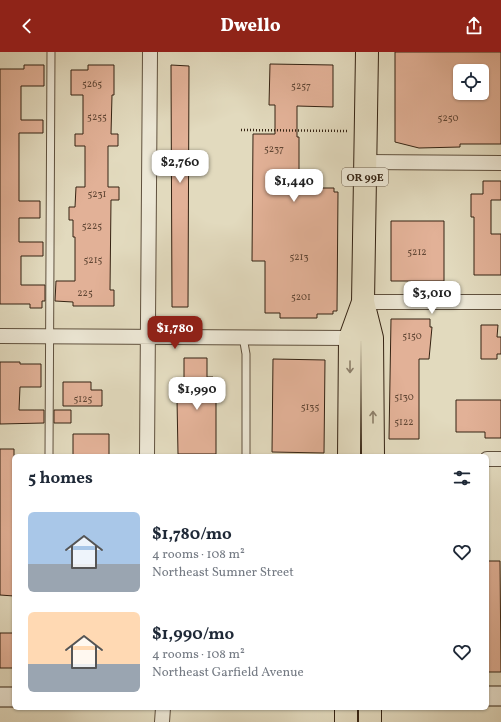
<!DOCTYPE html>
<meta charset="utf-8">
<style>
body{margin:0;font-family:Vollkorn,serif;background:#f6f6f7;color:#1f2937;height:100vh;display:flex;flex-direction:column;font-size:15px;white-space:nowrap}
*{box-sizing:border-box;margin:0}
p{font-size:13px;color:#747a83}
.icon{flex:none;width:22px;height:22px;fill:none;stroke:currentColor;stroke-width:2;stroke-linecap:round;stroke-linejoin:round}
.map{position:relative;flex:1;overflow:hidden}
.drawer{position:absolute;left:12px;top:402px;width:477px;height:256px;display:flex;flex-direction:column;background:#fff;border-radius:6px;box-shadow:0 1px 3px #0004}
.drawer>*{flex:none}
.controls{position:absolute;left:453px;top:12px;display:grid;gap:8px}
.controls a{display:grid;place-items:center;width:36px;height:36px;border-radius:6px;background:#fff;box-shadow:0 1px 3px #0004;font-size:20px}
.price{position:absolute;translate:-50% -34px;padding:0 9px;border-radius:8px;background:#fff;color:#222;font-size:13px;line-height:26px;filter:drop-shadow(0 1px 2px #0008)}
.price::after{content:'';position:absolute;left:50%;top:24px;width:12px;height:9px;margin-left:-6px;background:inherit;clip-path:polygon(0 0,100% 0,50% 100%)}
.price.on{background:#8f2418;color:#fff}
ul{padding:0;list-style:none}
li{display:flex;align-items:center;gap:12px;height:100px;padding:0 16px}
li span{display:grid;place-items:center;flex:none;width:112px;height:80px;border-radius:6px;color:#555}
li>.icon{margin-inline-start:auto}
span .icon{width:48px;height:48px;fill:#fffc;stroke-width:1}
li b{font-size:17px}
h2{display:flex;justify-content:space-between;align-items:center;height:48px;padding:0 16px;font-size:17px}
header{display:flex;justify-content:space-between;align-items:center;height:52px;padding:0 16px;background:#8f2418;color:#fff;font-size:18px;font-weight:800}
.map>svg:first-child{display:block}
</style>
<header><svg class="icon" aria-label="back" viewBox="0 0 24 24"><path d="M15 5l-7 7 7 7"/></svg>Dwello<svg class="icon" aria-label="share" viewBox="0 0 24 24"><path d="M12 15V3M7 8l5-5 5 5M5 13v7h14v-7"/></svg></header>
<div class="map">
<svg width="501" height="670" viewBox="0 0 501 670">
<rect width="100%" height="100%" fill="#e2dabe"/>
<filter id="stains"><feTurbulence type="fractalNoise" baseFrequency=".005" numOctaves="4"/><feColorMatrix values="0 0 0 0 .2 0 0 0 0 .09 0 0 0 0 .02 0 0 0 .5 -.17"/></filter>
<radialGradient id="worn" r=".72"><stop offset=".6" stop-color="#630" stop-opacity="0"/><stop offset="1" stop-color="#630" stop-opacity=".3"/></radialGradient>
<!-- building -->
<path fill="#e2b197" stroke="#352313" fill-rule="evenodd" d="M395,0H501V92H460V95L419,96L395,90ZM460,19H482V41H460Z
M270,12L333,13V55L297,54V85H299V136H334V140H338L337,259H333V262H317V266H280V261H265V209H252L253,82H275V53H269Z
M24,13H44V34H21V68H43V81H19V149H40V166H19V190H43V204H21V233H45V249H42V256H30V252H0V17H24Z
M88,13H114V43H112L111,82H118V94H108V135H119V148H111L110,238H114V254H73V250L55,249L56,229H75V185H73V168H69V155H75L76,135H85V94H75V82H83V43H71V18H88Z
M171,13L189,14L188,255H172Z
M483,129H501V148H491V182H501V223H474V165H471V142H483Z
M391,169H444V229H391Z
M391,267H430V275H432L429,307H419V387H389Z
M481,273H498L497,285H501V302H497V307H481Z
M184,306H207V325H213V347H216V402H178L177,347H184Z
M273,307L325,308L324,401L272,400Z
M0,310H20V312H41V335H20L19,358H44V371L0,372Z
M63,330H91V338H102V354H63Z
M456,348H501V386H485V380H456Z
M54,358H71V371H54Z
M73,382H109V404H73Z
M0,397H14V544L0,543Z
M487,509H500L501,620H487Z
M0,581H14V616H0Z"/>
<g fill="none" stroke-linecap="round" stroke-linejoin="round">
<!-- lane casing -->
<g stroke="#60513e" stroke-width="9">
<path id="lane" d="M243,285L246,302V404
M49,404L51,0"/>
</g>
<!-- street casing -->
<g stroke="#60513e" stroke-width="16">
<path id="street" d="M365,110L501,111
M363,250H501
M0,284L350,286
M147,404L150,0
M487,407H501
M162,670L163,656"/>
</g>
<!-- secondary casing -->
<g stroke="#352313" stroke-width="21">
<path id="secondary" d="M487,644H501
M0,645H14"/>
</g>
<!-- primary casing -->
<g stroke="#352313" stroke-width="24">
<path id="primary" d="M367,0L363,250L372,286L373,404
M349,404L350,286L363,250
M346,670V656
M370,670V656"/>
</g>
<!-- path -->
<path stroke="#352313" stroke-width="2.5" stroke-dasharray="1 2" stroke-linecap="butt" d="M241,78L349,79"/>
<!-- lane -->
<use href="#lane" stroke="#ece7d5" stroke-width="7"/>
<!-- street -->
<use href="#street" stroke="#ece7d5" stroke-width="14"/>
<!-- secondary -->
<use href="#secondary" stroke="#ece7d5" stroke-width="19"/>
<!-- primary -->
<use href="#primary" stroke="#e2dabe" stroke-width="22"/>
</g>
<!-- one-way arrows -->
<defs><path id="oneway-shaft" d="M-6 0H5M1.5-3L5.5 0L1.5 3" fill="none" stroke-width="1.6" stroke-linecap="round" stroke-linejoin="round"/></defs>
<g stroke="#8c7e68">
<use href="#oneway-shaft" transform="translate(350 315) rotate(90)"/>
<use href="#oneway-shaft" transform="translate(373 365) rotate(-90)"/>
</g>
<g text-anchor="middle" stroke-width="3.5" stroke-linejoin="round" paint-order="stroke">
<!-- number labels -->
<g font-size="10" fill="#604634">
<text x="92" y="35">5265</text>
<text x="301" y="37">5257</text>
<text x="97" y="68">5255</text>
<text x="448" y="69">5250</text>
<text x="274" y="100">5237</text>
<text x="97" y="145">5231</text>
<text x="92" y="177">5225</text>
<text x="417" y="203">5212</text>
<text x="299" y="208">5213</text>
<text x="93" y="211">5215</text>
<text x="85" y="244">225</text>
<text x="301" y="248">5201</text>
<text x="412" y="287">5150</text>
<text x="404" y="348">5130</text>
<text x="83" y="350">5125</text>
<text x="310" y="358">5135</text>
<text x="404" y="373">5122</text>
</g>
<!-- shield labels -->
<rect fill="#ece7d5" stroke="#6c5e4d" stroke-width="1" x="342" y="116" width="46" height="18" rx="3"/>
<g font-size="11" font-weight="bold" fill="#352313">
<text x="365" y="129">OR 99E</text>
</g>
</g>
<rect width="100%" height="100%" filter="url(#stains)"/>
<rect width="100%" height="100%" fill="url(#worn)"/>
</svg>
<div class="controls">
<a><svg class="icon" aria-label="locate" viewBox="0 0 24 24"><circle cx="12" cy="12" r="6"/><path d="M12 2v4M12 18v4M2 12h4M18 12h4"/></svg></a>
</div>
<b class="price" style="left:180px;top:132px">$2,760</b>
<b class="price" style="left:294px;top:151px">$1,440</b>
<b class="price" style="left:432px;top:263px">$3,010</b>
<b class="price on" style="left:175px;top:298px">$1,780</b>
<b class="price" style="left:197px;top:359px">$1,990</b>
<section class="drawer">
<h2>5 homes<svg class="icon" aria-label="filters" viewBox="0 0 24 24"><path d="M4 7h16M4 17h16"/><circle cx="9" cy="7" r="2"/><circle cx="15" cy="17" r="2"/></svg></h2>
<ul>
<li><span style="background:linear-gradient(#a9c7e8 65%,#9aa5b1 0)"><svg class="icon" aria-label="home" viewBox="0 0 24 24"><path d="M3 11l9-7 9 7M6 9v11h12V9"/></svg></span><div><b>$1,780/mo</b><p>4 rooms · 108 m²</p><p>Northeast Sumner Street</p></div><svg class="icon" aria-label="heart" viewBox="0 0 24 24"><path d="M12 20l-8-8c-3-5 5-10 8-4 3-6 11-1 8 4z"/></svg></li>
<li><span style="background:linear-gradient(#ffd9b3 65%,#9aa5b1 0)"><svg class="icon" aria-label="home" viewBox="0 0 24 24"><path d="M3 11l9-7 9 7M6 9v11h12V9"/></svg></span><div><b>$1,990/mo</b><p>4 rooms · 108 m²</p><p>Northeast Garfield Avenue</p></div><svg class="icon" aria-label="heart" viewBox="0 0 24 24"><path d="M12 20l-8-8c-3-5 5-10 8-4 3-6 11-1 8 4z"/></svg></li>
</ul>
</section>
</div>
